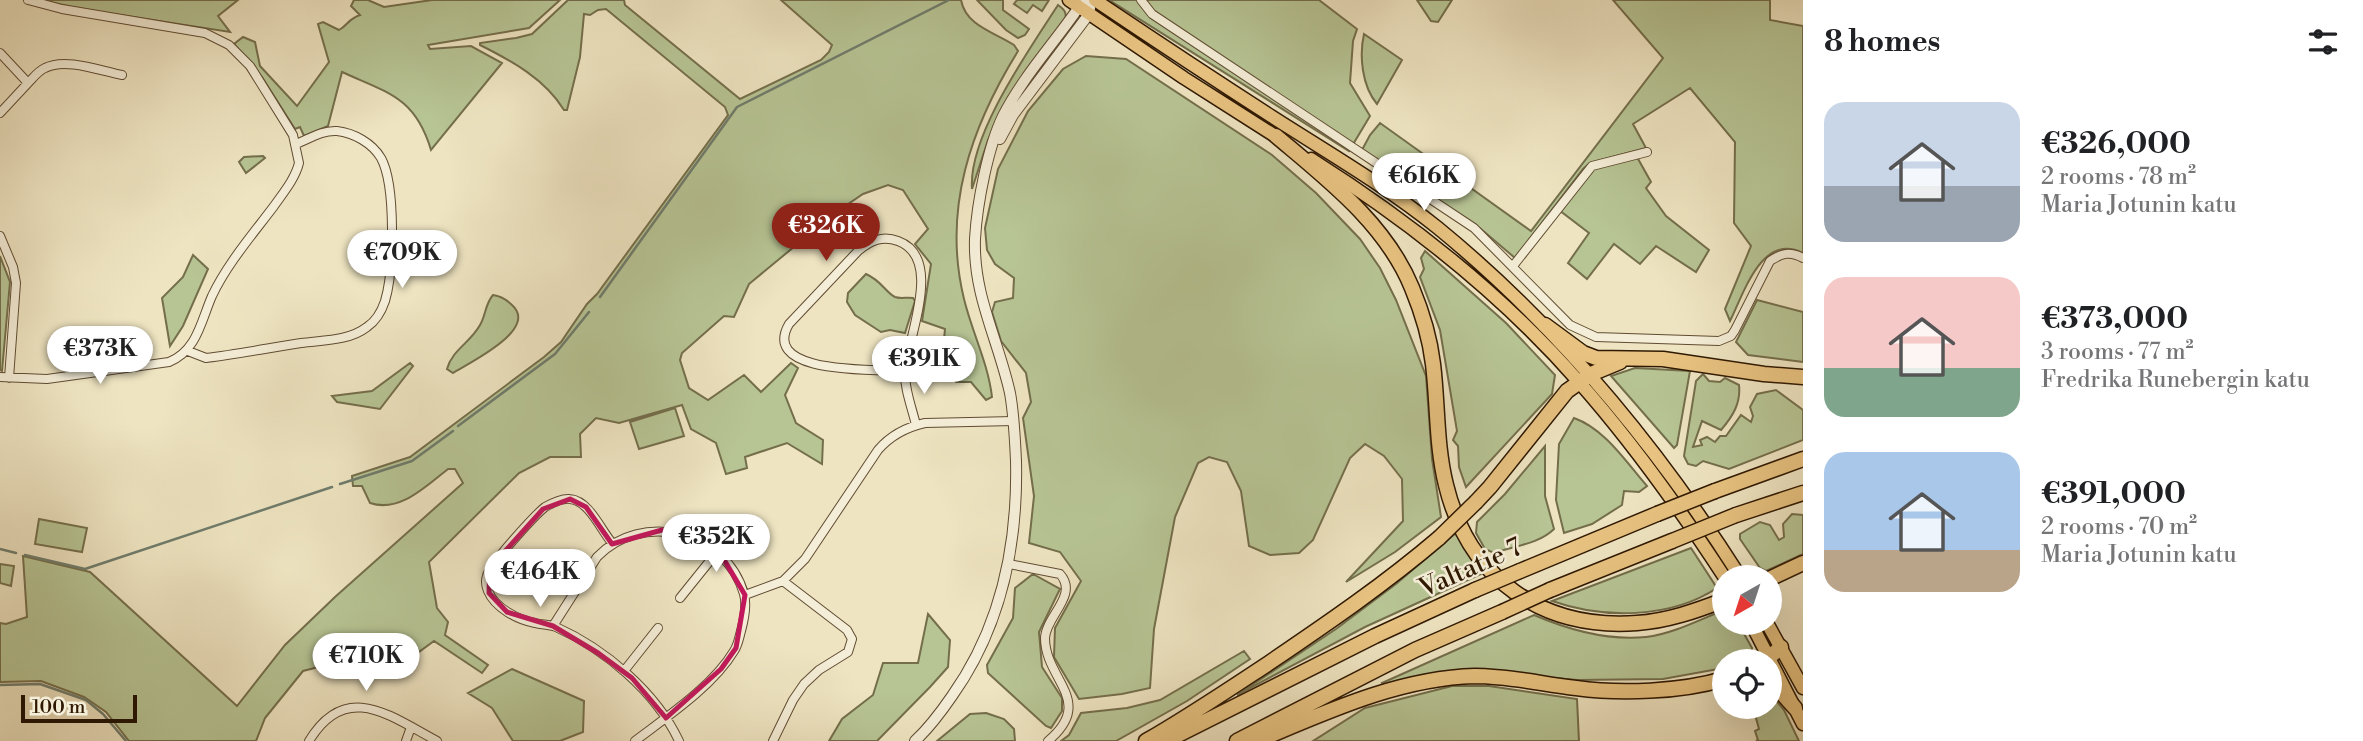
<!DOCTYPE html>
<meta charset="utf-8">
<style>
body{margin:0;font-family:"Libre Bodoni",serif;background:#f2f2f2;color:#202124;height:100vh;display:flex;flex-direction:column;font-size:26px;white-space:nowrap}
*{box-sizing:border-box;margin:0}
p{font-size:23px;color:#757577}
.icon{flex:none;width:38px;height:38px;fill:none;stroke:currentColor;stroke-width:2;stroke-linecap:round;stroke-linejoin:round}
.map{position:relative;flex:1;overflow:hidden}
.sheet{display:flex;flex-direction:column;background:#fff;width:560px}
.sheet>*{flex:none}
.needle{width:46px;rotate:219deg}
.buttons{position:absolute;left:1712px;top:565px;display:grid;gap:14px}
.buttons a{display:grid;place-items:center;width:70px;height:70px;border-radius:50%;background:#fff;box-shadow:0 7px 28px #0002;font-size:35px}
.scale{position:absolute;left:21px;bottom:18px;width:116px;box-sizing:border-box;padding-left:7px;border:4px solid #301902;border-top:0;font-size:19px;line-height:24px;white-space:nowrap;color:#301902;-webkit-text-stroke:5px #f4edd7;paint-order:stroke}
.price{position:absolute;translate:-50% -60px;padding:0 16px;border-radius:24px;background:#fff;color:#222;font-size:23px;line-height:46px;filter:drop-shadow(0 2px 4px #0008)}
.price::after{content:'';position:absolute;left:50%;top:42px;width:21px;height:16px;margin-left:-10px;background:inherit;clip-path:polygon(0 0,100% 0,50% 100%)}
.price.active{background:#8f2418;color:#fff}
ul{padding:0;list-style:none}
li{display:flex;align-items:center;gap:21px;height:175px;padding:0 21px}
li span{display:grid;place-items:center;flex:none;width:196px;height:140px;border-radius:21px;color:#555}
li>.icon{margin-inline-start:auto}
span .icon{width:84px;height:84px;fill:#fffc;stroke-width:1}
li b{font-size:30px}
h2{display:flex;justify-content:space-between;align-items:center;height:84px;padding:0 21px;font-size:30px}
main{display:flex;flex:1;min-height:0}
.map>svg:first-child{display:block}
</style>
<main>
<div class="map">
<svg width="1803" height="741" viewBox="0 0 1803 741">
<rect width="100%" height="100%" fill="#eee4c1"/>
<filter id="stains"><feTurbulence type="fractalNoise" baseFrequency=".00286" numOctaves="4"/><feColorMatrix values="0 0 0 0 .2 0 0 0 0 .09 0 0 0 0 .02 0 0 0 .5 -.17"/></filter>
<radialGradient id="worn" r=".72"><stop offset=".6" stop-color="#630" stop-opacity="0"/><stop offset="1" stop-color="#630" stop-opacity=".3"/></radialGradient>
<!-- green -->
<path fill="#b7c494" stroke="#746e4b" stroke-width="2" d="M40,0H238L218,16L230,32L81,9Z
M354,0H368L384,7L432,0H560L529,28L428,45L430,49L471,46L502,63L431,150C415,97 388,93 342,72L328,126L304,136L300,127L295,129L262,77L234,44L243,37L255,42L260,66L297,106L329,62L318,24L323,22L339,30C348,25 348,19 360,15L351,6Z
M568,0H624L625,5L740,99L821,60L829,52L832,45L781,0H961C966,26 994,32 1014,45L1018,51C971,127 942,209 964,299C972,332 988,363 992,397L986,400L971,382H956L942,360L945,329L922,321L931,264L915,244L928,229L903,190L888,185L863,194L835,213L749,284L734,317L724,316L682,353L680,360L689,388L708,400L744,375L761,392L791,363L798,368L785,395L796,423L823,440L822,464L787,443L745,457L747,468L726,474L716,443L691,429L682,405L619,423L596,418L580,434L581,457H550L519,473L429,562L437,608L448,622L445,635L488,665L482,673L434,641L404,663L377,652L303,671L265,718L256,741H129L106,712L84,697L41,681L0,682V623L6,624L27,617L23,556L90,572L237,706L285,645L335,597L463,483L455,469H448C426,486 400,513 370,503L362,486H353L352,476L410,457L544,357L561,342L587,304L597,294L728,115L725,107L606,9L598,10L590,15L584,14L580,57L567,110H564C545,79 512,61 480,45V43L516,38L532,34Z
M977,0H1003V10L1029,29L1025,35L1018,38L1006,30Z
M1017,0H1049L1042,11L1033,5L1027,13L1014,4Z
M1109,0H1319L1357,29L1353,41L1350,83L1370,116L1349,151Z
M1417,0H1452L1438,22L1431,21Z
M1613,0H1770V20L1803,26V253C1762,232 1744,293 1730,321L1725,309L1751,246L1734,223L1735,142L1690,88L1633,124L1646,148L1590,163L1583,169L1515,258L1481,229L1362,150L1370,135L1380,123L1531,231L1663,58Z
M1058,5C1065,10 1067,13 1065,21L1000,115L988,140L972,189C968,136 1029,50 1058,5Z
M1364,34L1402,60L1377,104C1362,86 1359,56 1364,34Z
M1086,56L1126,59L1272,155L1316,193L1360,239L1380,268L1396,300L1426,376L1432,459L1441,517L1395,552L1346,582L1403,521L1402,479L1384,456L1365,444L1350,458L1313,540L1299,553L1270,555L1249,546L1241,491L1227,462L1209,457L1198,463L1175,517L1154,629L1150,688L1122,694L1079,699L1054,657L1055,628L1081,581L1060,552L1029,543L1034,496L1023,418L1031,402L1026,373L1001,341L992,312L995,302L1013,298L1014,278L995,264L987,250L985,228L998,169L1028,111L1063,69Z
M263,156L265,158L246,173L239,162L244,157Z
M1637,157L1651,182L1646,188L1666,216L1709,250L1696,272L1656,246L1640,264L1614,244L1587,279L1568,263L1589,233L1559,210L1593,168Z
M1425,251L1506,323L1555,375L1552,394L1466,487L1459,467L1458,446L1453,440L1457,431L1440,330L1420,277L1424,269L1421,258Z
M193,255L208,269L183,326L170,346L162,298L183,277Z
M0,256L10,282L2,371L0,370Z
M866,274C882,281 885,292 895,297C900,299 907,297 913,298L915,301L905,333L890,330L881,332L855,315L847,302L848,293Z
M493,295C501,296 507,300 512,305C539,329 471,362 453,373L447,369C452,350 471,342 480,325C486,315 485,304 493,295Z
M1757,300L1803,312V362L1748,355L1736,342Z
M410,363L413,366L380,409L337,402L332,396L372,391Z
M1635,368L1690,371L1677,445L1674,448L1611,376Z
M1703,374L1709,381L1720,382L1725,378L1739,385C1741,403 1733,416 1721,430L1702,421L1693,447L1702,445L1700,440L1707,437L1715,442L1720,436H1726L1741,415L1751,422L1753,416L1750,407L1757,394L1776,390L1803,410V440L1729,469L1703,461L1696,466L1688,464L1684,456L1696,381Z
M675,408L684,436L639,449L630,422Z
M1574,418C1605,429 1626,462 1647,486L1639,492L1624,491L1622,505L1592,524L1564,533L1556,500L1559,444Z
M1545,446V496L1554,529C1539,544 1514,546 1494,553L1485,549L1476,533L1477,522L1505,494Z
M1792,514L1803,515V554L1766,571L1760,568L1740,539V534L1760,522L1770,525L1779,540L1784,537L1783,524Z
M39,519L87,528L82,552L35,544Z
M1456,533L1481,574L1365,627L1237,695L1336,629L1396,584Z
M1691,548L1717,588C1670,619 1603,619 1552,601Z
M0,564L14,566L11,586L0,583Z
M1033,574L1060,589L1039,632L1042,667L1062,698V711L1051,728L1046,726L988,673L987,665L1013,618L1015,588Z
M1724,610V623H1738L1752,648L1751,657L1741,661L1724,662V668L1663,679L1577,680L1487,672L1384,686L1382,683L1534,615C1569,630 1607,641 1646,637C1672,634 1699,620 1724,610Z
M928,614L950,640L948,667L930,687L877,741H829L842,719L873,695L883,663H918Z
M1244,651L1250,659L1187,701L1116,741H1061L1069,735L1081,713L1127,708L1160,700Z
M512,669L584,701L583,732L560,741H513L492,708L468,693Z
M1452,686H1489L1577,699L1579,741H1313L1365,708Z
M1769,692L1784,710L1799,741H1756L1758,740L1755,731L1759,729L1753,707H1769Z
M986,713L1004,719L1014,729L1015,741H937L970,714Z"/>
<g fill="none" stroke-linecap="round" stroke-linejoin="round">
<!-- stream -->
<path stroke="#6f7c6c" stroke-width="2.5" d="M600,297L737,107L949,0
M458,426L555,354L589,312
M340,484L412,461L453,431
M0,549L16,553
M25,555L85,569L332,487
M0,685L40,684L86,700L103,714L126,741"/>
<!-- minor casing -->
<g stroke="#604c32" stroke-width="10">
<path id="minor" d="M1141,0L1152,14L1474,228L1570,325L1596,337L1719,341L1731,336L1735,330L1770,261C1782,253 1790,251 1803,258
M0,53L28,83L0,113
M28,83C33,78 38,71 45,68C65,57 101,71 122,75
M0,236L13,267L16,283L9,378
M1513,266L1592,166L1647,152
M188,351L206,358C238,354 269,348 301,343C323,340 349,341 367,327C376,321 382,310 385,301C394,271 396,185 381,158C372,143 354,133 337,131C322,130 309,139 296,144
M905,371C880,369 759,376 789,324L858,251C870,241 882,235 898,241C944,258 908,336 905,371C904,388 912,408 916,425
M0,377L47,379L169,362C197,351 201,321 212,296C227,264 253,234 274,206C283,193 295,179 299,163L293,135L250,66L229,45L205,33L62,9L28,0
M613,544C601,531 590,501 570,499C562,498 552,503 545,507C535,515 489,565 487,576C485,581 486,586 488,591C495,608 518,620 535,623C542,625 549,624 556,627C605,649 656,692 679,741
M1009,564L1060,574C1079,595 1046,616 1045,638C1045,680 1096,701 1048,741
M745,595L783,581L805,559L878,450C890,436 907,427 925,423L1014,421
M680,598L717,552
M553,626L597,557C641,511 726,530 744,594C747,605 744,620 741,631C739,638 738,645 734,651C713,686 668,716 635,741
M624,671L658,628
M309,741C346,680 390,716 437,741
M406,741L411,727
M773,741L793,700L804,684L819,670L848,652L852,639L847,630L783,581"/>
</g>
<!-- tertiary casing -->
<g stroke="#604c32" stroke-width="12">
<path id="tertiary" d="M1000,139L1013,115L1089,14L1090,8
M915,741C929,728 941,712 952,696C1001,627 1018,546 1016,461C1015,438 1014,415 1010,393C998,339 973,295 975,239C977,203 988,147 1003,116C1022,78 1055,42 1079,7L1090,0"/>
</g>
<!-- primary casing -->
<g stroke="#301902" stroke-width="15">
<path id="primary" d="M1069,0L1184,78L1283,141
M1095,0C1153,39 1212,78 1271,116C1327,152 1386,186 1438,228C1559,327 1657,446 1741,578
M1311,159C1409,221 1502,294 1579,382C1633,443 1680,509 1725,578
M1751,623L1803,724
M1767,623L1803,688"/>
</g>
<!-- motorway casing -->
<g stroke="#301902" stroke-width="17">
<path id="motorway" d="M1276,136C1327,179 1386,224 1412,288C1422,312 1430,339 1433,364C1438,405 1436,445 1446,485C1469,579 1542,630 1637,623C1667,621 1696,611 1724,600
M1545,325L1583,353L1596,358L1663,359L1764,374L1803,377
M1715,491L1803,459
M1476,502L1490,487L1567,391L1591,374L1620,362
M1736,515L1803,493
M1520,571L1657,514
M1769,579L1803,563
M1550,590L1672,541
M1764,662L1781,647
M1769,679L1795,708
M1146,741C1188,717 1228,690 1269,663C1328,623 1385,584 1439,538
M1166,741L1375,636L1475,590
M1237,741L1415,650L1502,612
M1257,741C1326,712 1399,678 1475,676C1509,676 1542,684 1576,688C1620,694 1681,692 1724,679"/>
</g>
<!-- minor -->
<use href="#minor" stroke="#f4edd7" stroke-width="8"/>
<!-- tertiary -->
<use href="#tertiary" stroke="#f4edd7" stroke-width="10"/>
<!-- primary -->
<use href="#primary" stroke="#e7c280" stroke-width="12"/>
<!-- motorway -->
<use href="#motorway" stroke="#e7c280" stroke-width="14"/>
<!-- motorway-bridge casing -->
<g stroke="#301902" stroke-width="17" stroke-linecap="butt">
<path id="motorway-bridge" d="M1657,514L1715,491
M1439,538L1476,502
M1672,541L1736,515
M1475,590L1520,571
M1502,612L1550,590"/>
</g>
<!-- motorway-bridge -->
<use href="#motorway-bridge" stroke="#e7c280" stroke-width="14"/>
</g>
<!-- marked area -->
<path fill="none" stroke="#c2185b" stroke-width="5" stroke-linejoin="round" d="M570,499L586,507L612,544L662,530L696,539L723,558L745,595L736,648L721,669L666,718L632,678L598,653L553,626L507,612L489,593L490,568L543,509Z"/>
<g text-anchor="middle" stroke-width="5" stroke-linejoin="round" paint-order="stroke">
<!-- street labels -->
<g font-size="26" fill="#301902" stroke="#f4edd7">
<text transform="translate(1470 567) rotate(-24)" y="9">Valtatie 7</text>
</g>
</g>
<rect width="100%" height="100%" filter="url(#stains)"/>
<rect width="100%" height="100%" fill="url(#worn)"/>
</svg>
<div class="buttons">
<a><svg class="needle" viewBox="-14 -14 28 28"><path d="M0-13l5 13h-10z" fill="#e53935"/><path d="M0 13l5-13h-10z" fill="#757577"/></svg></a>
<a><svg class="icon" aria-label="locate" viewBox="0 0 24 24"><circle cx="12" cy="12" r="6"/><path d="M12 2v4M12 18v4M2 12h4M18 12h4"/></svg></a>
</div>
<div class="scale">100 m</div>
<b class="price" style="left:1424px;top:213px">€616K</b>
<b class="price active" style="left:826px;top:263px">€326K</b>
<b class="price" style="left:402px;top:290px">€709K</b>
<b class="price" style="left:100px;top:386px">€373K</b>
<b class="price" style="left:924px;top:396px">€391K</b>
<b class="price" style="left:716px;top:574px">€352K</b>
<b class="price" style="left:540px;top:609px">€464K</b>
<b class="price" style="left:366px;top:693px">€710K</b>
</div>
<section class="sheet">
<h2>8 homes<svg class="icon" aria-label="filters" viewBox="0 0 24 24"><path d="M4 7h16M4 17h16"/><circle cx="9" cy="7" r="2"/><circle cx="15" cy="17" r="2"/></svg></h2>
<ul>
<li><span style="background:linear-gradient(#c9d6e8 60%,#9aa5b1 0)"><svg class="icon" aria-label="home" viewBox="0 0 24 24"><path d="M3 11l9-7 9 7M6 9v11h12V9"/></svg></span><div><b>€326,000</b><p>2 rooms · 78 m²</p><p>Maria Jotunin katu</p></div></li>
<li><span style="background:linear-gradient(#f6c9c9 65%,#7fa58c 0)"><svg class="icon" aria-label="home" viewBox="0 0 24 24"><path d="M3 11l9-7 9 7M6 9v11h12V9"/></svg></span><div><b>€373,000</b><p>3 rooms · 77 m²</p><p>Fredrika Runebergin katu</p></div></li>
<li><span style="background:linear-gradient(#a9c7e8 70%,#b9a48a 0)"><svg class="icon" aria-label="home" viewBox="0 0 24 24"><path d="M3 11l9-7 9 7M6 9v11h12V9"/></svg></span><div><b>€391,000</b><p>2 rooms · 70 m²</p><p>Maria Jotunin katu</p></div></li>
</ul>
</section>
</main>
